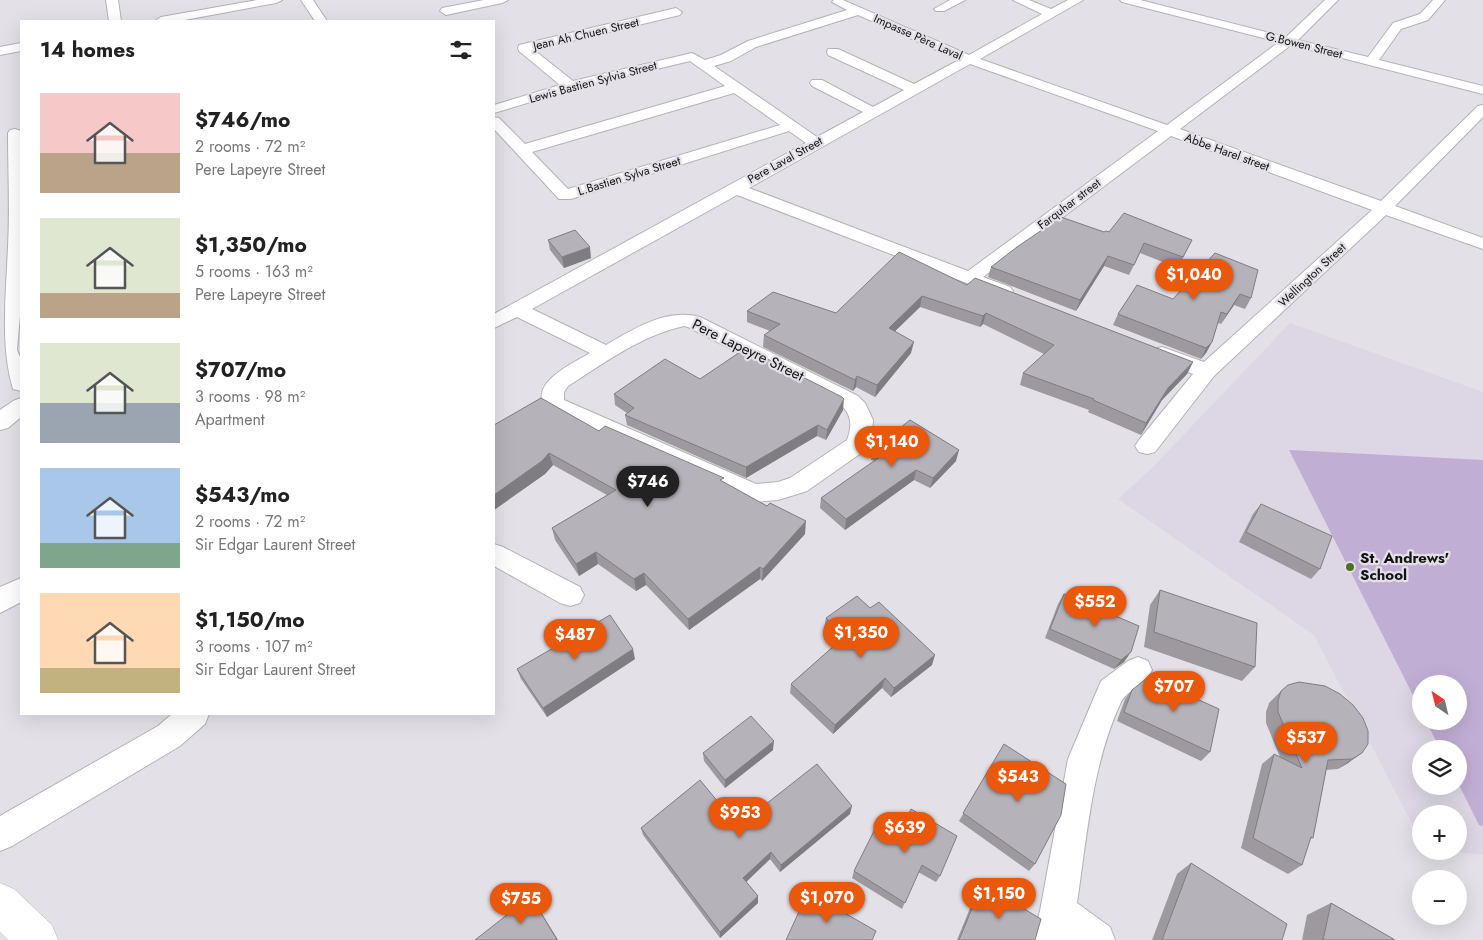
<!DOCTYPE html>
<meta charset="utf-8">
<style>
body{margin:0;font-family:Jost,sans-serif;background:#f6f6f6;color:#222;height:100vh;display:flex;flex-direction:column;font-size:19px;white-space:nowrap}
*{box-sizing:border-box;margin:0}
p{font-size:16px;color:#767676}
.icon{flex:none;width:28px;height:28px;fill:none;stroke:currentColor;stroke-width:2;stroke-linecap:round;stroke-linejoin:round}
.map{position:relative;flex:1;overflow:hidden}
.side{position:absolute;left:20px;top:20px;width:475px;height:695px;display:flex;flex-direction:column;background:#fff;border-radius:0px;box-shadow:0 5px 20px #0002}
.side>*{flex:none}
.needle{width:32px;rotate:325deg}
.fabs{position:absolute;left:1412px;top:675px;display:grid;gap:10px}
.fabs a{display:grid;place-items:center;width:55px;height:55px;border-radius:50%;background:#fff;box-shadow:0 5px 20px #0002;font-size:25px}
.price{position:absolute;translate:-50% -42px;padding:0 11px;border-radius:18px;background:#ea580c;color:#fff;font-size:16px;line-height:32px;filter:drop-shadow(0 1px 2px #0008)}
.price::after{content:'';position:absolute;left:50%;top:30px;width:15px;height:11px;margin-left:-8px;background:inherit;clip-path:polygon(0 0,100% 0,50% 100%)}
.price.on{background:#222;color:#fff}
ul{padding:0;list-style:none}
li{display:flex;align-items:center;gap:15px;height:125px;padding:0 20px}
li span{display:grid;place-items:center;flex:none;width:140px;height:100px;border-radius:0px;color:#555}
li>.icon{margin-inline-start:auto}
span .icon{width:60px;height:60px;fill:#fffc;stroke-width:1}
li b{font-size:21px}
h2{display:flex;justify-content:space-between;align-items:center;height:60px;padding:0 20px;font-size:21px}
.map>svg:first-child{display:block}
</style>
<div class="map">
<svg width="1483" height="940" viewBox="0 0 1483 940">
<rect width="100%" height="100%" fill="#e3e0e7"/>
<!-- built -->
<path fill="#ddd6e4" fill-rule="evenodd" d="M1290,323L1483,392V855L1445,851H1459V814H1421V841L1314,635L1118,499L1150,470ZM1421,684H1459V721H1421ZM1421,749H1459V786H1421Z"/>
<!-- green -->
<path fill="#c1aed4" d="M1289,450L1483,460V826L1479,825L1459,785V749H1440L1426,721H1459V684H1421V711Z"/>
<g fill="none" stroke-linecap="round" stroke-linejoin="round">
<!-- minor casing -->
<g stroke="#b5b1b8" stroke-width="2">
<path id="minor" d="M106,0H118L121,21H109Z
M257,0H282L276,3L179,21H155L161,17Z
M301,0H313L327,21H315Z
M484,0H508L502,3L446,15L440,11L442,8Z
M834,0H843L969,55L1042,14L1013,0H1029L1051,9L1068,0H1083L980,59L1167,125L1279,42L1122,2L1120,0H1140L1286,37L1325,0H1338L1298,40L1368,57L1393,23L1420,14L1433,0H1445L1428,20L1401,29L1379,60L1483,86V94L1291,45L1180,129L1381,201L1478,106L1483,105V117L1395,206L1483,238V249L1386,215L1214,376L1155,452L1147,454L1139,452L1135,446L1139,440L1193,374L1155,359L1152,354L1155,349L1162,347L1204,362L1372,210L1171,136L983,277L1010,287L1013,291L1010,295L1003,297L737,195L532,309L606,345C634,329 666,308 700,317L858,396L865,403L873,420L872,433L864,451L807,491L778,500L754,502L545,409C529,382 572,364 590,353L517,317L494,328V314L806,143L789,131L571,199H559L494,129V117L499,118L525,144L725,86L690,61L574,89L494,113V105L560,85L519,51L518,48L519,45L676,8L682,12L680,15L534,50L573,81L692,53L705,60L721,55L748,41L847,10L832,2ZM858,15L959,60L914,84L838,49H828L827,52L828,55L904,90L873,107L822,80H812L810,83L812,86L863,112L817,137L714,66L731,61L756,47ZM970,64L1158,131L968,271L749,188ZM734,93L780,125L568,189L532,152ZM684,326L688,327L842,406C852,416 852,427 847,440L790,478L778,482L756,484L564,400V392L568,386C604,363 642,335 684,326Z
M950,0H965L944,11H936L934,9Z
M21,43V51L0,55V47Z
M15,129L21,131V304L17,350L21,359V391L13,389C0,346 6,294 8,247C10,210 8,171 8,133L10,130Z
M21,398V417L8,428L0,430V410L13,401Z
M494,544L503,547L580,587L584,595L580,603L570,606L560,603L494,566Z
M21,578V602L0,613V587Z
M1138,657L1148,661L1152,670C1145,686 1127,690 1121,702C1092,764 1087,836 1077,903L1110,927L1115,940H1032L1040,911L1068,759L1101,681L1128,661Z
M172,714H209L205,724L180,746L12,846L0,851V816L158,726Z"/>
</g>
<!-- major casing -->
<g stroke="#b5b1b8" stroke-width="1">
<path id="major" d="M0,883L14,889L52,925L58,940H8L0,932Z"/>
</g>
<!-- minor -->
<use href="#minor" fill="#fff" fill-rule="evenodd"/>
<!-- major -->
<use href="#major" fill="#fff" fill-rule="evenodd"/>
</g>
<!-- wall -->
<path fill="#9d999f" d="M1104,232H1109L1192,240L1178,268L1140,253L1129,275L1104,266L1076,311L988,277L991,267Z
M548,240L591,258L564,268L550,250Z
M1215,253L1251,298L1245,309L1234,305L1221,324L1218,323L1212,342L1206,353L1201,359L1113,325L1118,314L1173,299Z
M967,285L1193,362L1187,374L1162,400L1141,435L1088,412L1089,410L1020,385L1023,373L1044,354L983,324L980,327L920,307L895,331L911,353L875,397L856,387L853,391L763,347L764,335L770,331L747,322V311L836,313Z
M700,379L843,410L826,440L817,436L746,478L627,425L625,415L627,413L615,405L614,394Z
M494,425L599,431L724,482L805,534L762,581L760,579L689,630L646,585L636,591L598,564L579,576L555,540L552,528L607,495L553,465L545,474L494,510Z
M873,449L956,461L930,488L914,480L845,530L820,508L821,498L875,461L871,460Z
M1261,504L1320,569L1311,579L1239,542L1253,514Z
M1160,590L1255,667L1242,681L1144,647L1150,605Z
M1064,594L1124,662L1114,669L1045,638L1058,604Z
M870,608L932,665L891,697L882,688L833,734L790,693L791,684L838,642L824,628L826,618Z
M635,659L547,717L521,679L517,669Z
M1132,690L1210,752L1201,761L1117,721L1125,699Z
M1281,691L1368,744L1348,763L1338,769L1326,770L1313,838L1310,839L1302,865L1288,874L1241,848L1262,764L1274,754L1280,757L1266,723V712L1269,703Z
M1004,744L1035,864L1029,871L959,821Z
M773,750L725,788L704,761L703,753Z
M850,814L780,872L770,859L746,882L758,896V903L720,938L643,835L641,828L738,826Z
M879,821L940,876L936,882L918,872L902,909L852,878L854,871Z
M1191,863L1282,940H1152L1177,874Z
M982,884L1035,940H957L977,891Z
M1331,903L1395,940H1302L1307,915Z"/>
<!-- shaded-wall -->
<path fill="#7f7d82" d="M590,247L591,258L564,268L562,257Z
M1108,256L1104,266L1076,311L1080,300Z
M1240,294L1234,305L1221,324L1227,314Z
M922,296L920,307L887,339L889,328Z
M986,313L983,324L980,327L983,316Z
M914,342L911,353L875,397L877,385Z
M1212,342L1206,353L1201,359L1206,348Z
M1193,362L1187,374L1162,400L1141,435L1146,423L1168,388Z
M857,376L856,387L853,391L855,380Z
M844,399L843,410L826,440L827,430Z
M818,425L817,436L746,478V467Z
M959,450L956,461L930,488L933,478Z
M549,453L553,465L545,474L494,510V495Z
M916,470L914,480L845,530L846,519Z
M806,521L805,534L762,581L763,569Z
M596,552L598,564L579,576L576,564Z
M760,567V579L689,630L688,619Z
M644,573L646,585L636,591L634,579Z
M633,649L635,659L547,717L543,708Z
M1131,652L1124,662L1114,669L1121,660Z
M935,655L932,665L891,697L894,688Z
M885,678L882,688L833,734L835,725Z
M774,741L773,750L725,788V780Z
M1362,753L1348,763L1338,769L1352,759Z
M852,806L850,814L780,872L781,865Z
M771,852L770,859L743,885V878Z
M531,896L536,904L558,940H557Z
M758,896V903L720,938V932Z"/>
<!-- building -->
<path fill="#b6b2b9" stroke="#7f7d82" d="M1124,213L1192,240L1183,257L1144,243L1134,265L1108,256L1080,300L991,267L1017,247L1061,217L1104,232L1106,231L1109,232Z
M575,230L590,247L562,257L548,240Z
M899,252L967,285L975,278L1193,362L1168,388L1146,423L1093,400L1094,399L1023,373L1054,345L986,313L983,316L922,296L889,328L914,342L877,385L857,376L855,380L764,335L780,324L747,311L773,292L836,313Z
M1215,253L1258,270L1251,298L1240,294L1227,314L1221,312L1212,342L1206,348L1118,314L1137,285L1173,299Z
M746,348L842,397L844,399L827,430L818,425L746,467L625,415L634,408L614,394L665,359L700,379Z
M541,398L599,431L605,426L724,478L720,480L767,506L770,503L806,521L763,569L760,567L688,619L644,573L634,579L596,552L576,564L552,528L616,490L549,453L542,461L494,495V425Z
M910,420L959,450L933,478L916,470L846,519L821,498L884,454L873,449Z
M1261,504L1332,536L1320,569L1246,532Z
M1160,590L1257,623L1255,667L1154,632Z
M1064,594L1139,626L1131,652L1121,660L1050,629Z
M857,596L870,608L879,602L935,655L894,688L885,678L835,725L791,684L844,637L826,618Z
M610,615L633,649L543,708L517,669Z
M1148,677L1219,709L1210,752L1124,712L1132,690Z
M1299,682L1325,686L1340,694L1353,705L1363,718L1368,731V744L1362,753L1352,759L1328,760L1313,838L1311,837L1302,865L1253,838L1274,754L1302,768L1278,712V701L1281,691L1288,685Z
M751,716L774,741L725,780L703,753Z
M1004,744L1066,784L1061,815L1035,864L963,813Z
M817,764L852,806L781,865L771,852L743,878L758,896L720,932L641,828L700,780L738,826Z
M911,809L957,836L940,876L922,865L905,903L854,871L879,821L900,833Z
M1191,863L1287,924L1282,940H1162Z
M982,884L1041,919L1035,940H959Z
M808,892L876,931L872,940H786Z
M531,896L557,940H475Z
M1331,903L1395,940H1323Z"/>
<!-- markers -->
<circle fill="#516e23" stroke="#e3e0e7" stroke-width="2" cx="1350" cy="567" r="5"/>
<g text-anchor="middle" stroke-width="4.5" stroke-linejoin="round" paint-order="stroke">
<!-- far-street labels -->
<g font-size="12" fill="#131214" stroke="#e3e0e7">
<text transform="translate(586 34) rotate(-13)" y="4">Jean Ah Chuen Street</text>
<text transform="translate(918 37) rotate(24)" y="4">Impasse Père Laval</text>
<text transform="translate(1304 45) rotate(14)" y="4">G.Bowen Street</text>
<text transform="translate(593 82) rotate(-15)" y="4">Lewis Bastien Sylvia Street</text>
<text transform="translate(1227 152) rotate(20)" y="4">Abbe Harel street</text>
<text transform="translate(785 160) rotate(-29)" y="4">Pere Laval Street</text>
<text transform="translate(629 176) rotate(-17)" y="4">L.Bastien Sylva Street</text>
<text transform="translate(1069 204) rotate(-37)" y="4">Farquhar street</text>
<text transform="translate(1312 275) rotate(-43)" y="4">Wellington Street</text>
</g>
<!-- street labels -->
<g font-size="15" fill="#131214" stroke="#e3e0e7">
<text transform="translate(748 350) rotate(26)" y="5">Pere Lapeyre Street</text>
</g>
<!-- poi labels -->
<g font-size="15" font-weight="bold" fill="#131214" stroke="#e3e0e7" text-anchor="start">
<text x="1360" y="563">St. Andrews'<tspan x="1360" dy="17">School</tspan></text>
</g>
</g>
</svg>
<div class="fabs">
<a><svg class="needle" viewBox="-14 -14 28 28"><path d="M0-13l5 13h-10z" fill="#e53935"/><path d="M0 13l5-13h-10z" fill="#767676"/></svg></a>
<a><svg class="icon" aria-label="layers" viewBox="0 0 24 24"><path d="M12 4l9 5-9 5-9-5zM3 14l9 5 9-5"/></svg></a>
<a>+</a>
<a>−</a>
</div>
<b class="price" style="left:1194px;top:301px">$1,040</b>
<b class="price" style="left:892px;top:468px">$1,140</b>
<b class="price on" style="left:648px;top:508px">$746</b>
<b class="price" style="left:1095px;top:628px">$552</b>
<b class="price" style="left:861px;top:659px">$1,350</b>
<b class="price" style="left:575px;top:661px">$487</b>
<b class="price" style="left:1174px;top:713px">$707</b>
<b class="price" style="left:1306px;top:764px">$537</b>
<b class="price" style="left:1018px;top:803px">$543</b>
<b class="price" style="left:740px;top:839px">$953</b>
<b class="price" style="left:905px;top:854px">$639</b>
<b class="price" style="left:999px;top:920px">$1,150</b>
<b class="price" style="left:827px;top:924px">$1,070</b>
<b class="price" style="left:521px;top:925px">$755</b>
<section class="side">
<h2>14 homes<svg class="icon" aria-label="filters" viewBox="0 0 24 24"><path d="M4 7h16M4 17h16"/><circle cx="9" cy="7" r="2"/><circle cx="15" cy="17" r="2"/></svg></h2>
<ul>
<li><span style="background:linear-gradient(#f6c9c9 60%,#b9a48a 0)"><svg class="icon" aria-label="home" viewBox="0 0 24 24"><path d="M3 11l9-7 9 7M6 9v11h12V9"/></svg></span><div><b>$746/mo</b><p>2 rooms · 72 m²</p><p>Pere Lapeyre Street</p></div></li>
<li><span style="background:linear-gradient(#dfe7d0 75%,#b9a48a 0)"><svg class="icon" aria-label="home" viewBox="0 0 24 24"><path d="M3 11l9-7 9 7M6 9v11h12V9"/></svg></span><div><b>$1,350/mo</b><p>5 rooms · 163 m²</p><p>Pere Lapeyre Street</p></div></li>
<li><span style="background:linear-gradient(#dfe7d0 60%,#9aa5b1 0)"><svg class="icon" aria-label="home" viewBox="0 0 24 24"><path d="M3 11l9-7 9 7M6 9v11h12V9"/></svg></span><div><b>$707/mo</b><p>3 rooms · 98 m²</p><p>Apartment</p></div></li>
<li><span style="background:linear-gradient(#a9c7e8 75%,#7fa58c 0)"><svg class="icon" aria-label="home" viewBox="0 0 24 24"><path d="M3 11l9-7 9 7M6 9v11h12V9"/></svg></span><div><b>$543/mo</b><p>2 rooms · 72 m²</p><p>Sir Edgar Laurent Street</p></div></li>
<li><span style="background:linear-gradient(#ffd9b3 75%,#c2b280 0)"><svg class="icon" aria-label="home" viewBox="0 0 24 24"><path d="M3 11l9-7 9 7M6 9v11h12V9"/></svg></span><div><b>$1,150/mo</b><p>3 rooms · 107 m²</p><p>Sir Edgar Laurent Street</p></div></li>
</ul>
</section>
</div>
